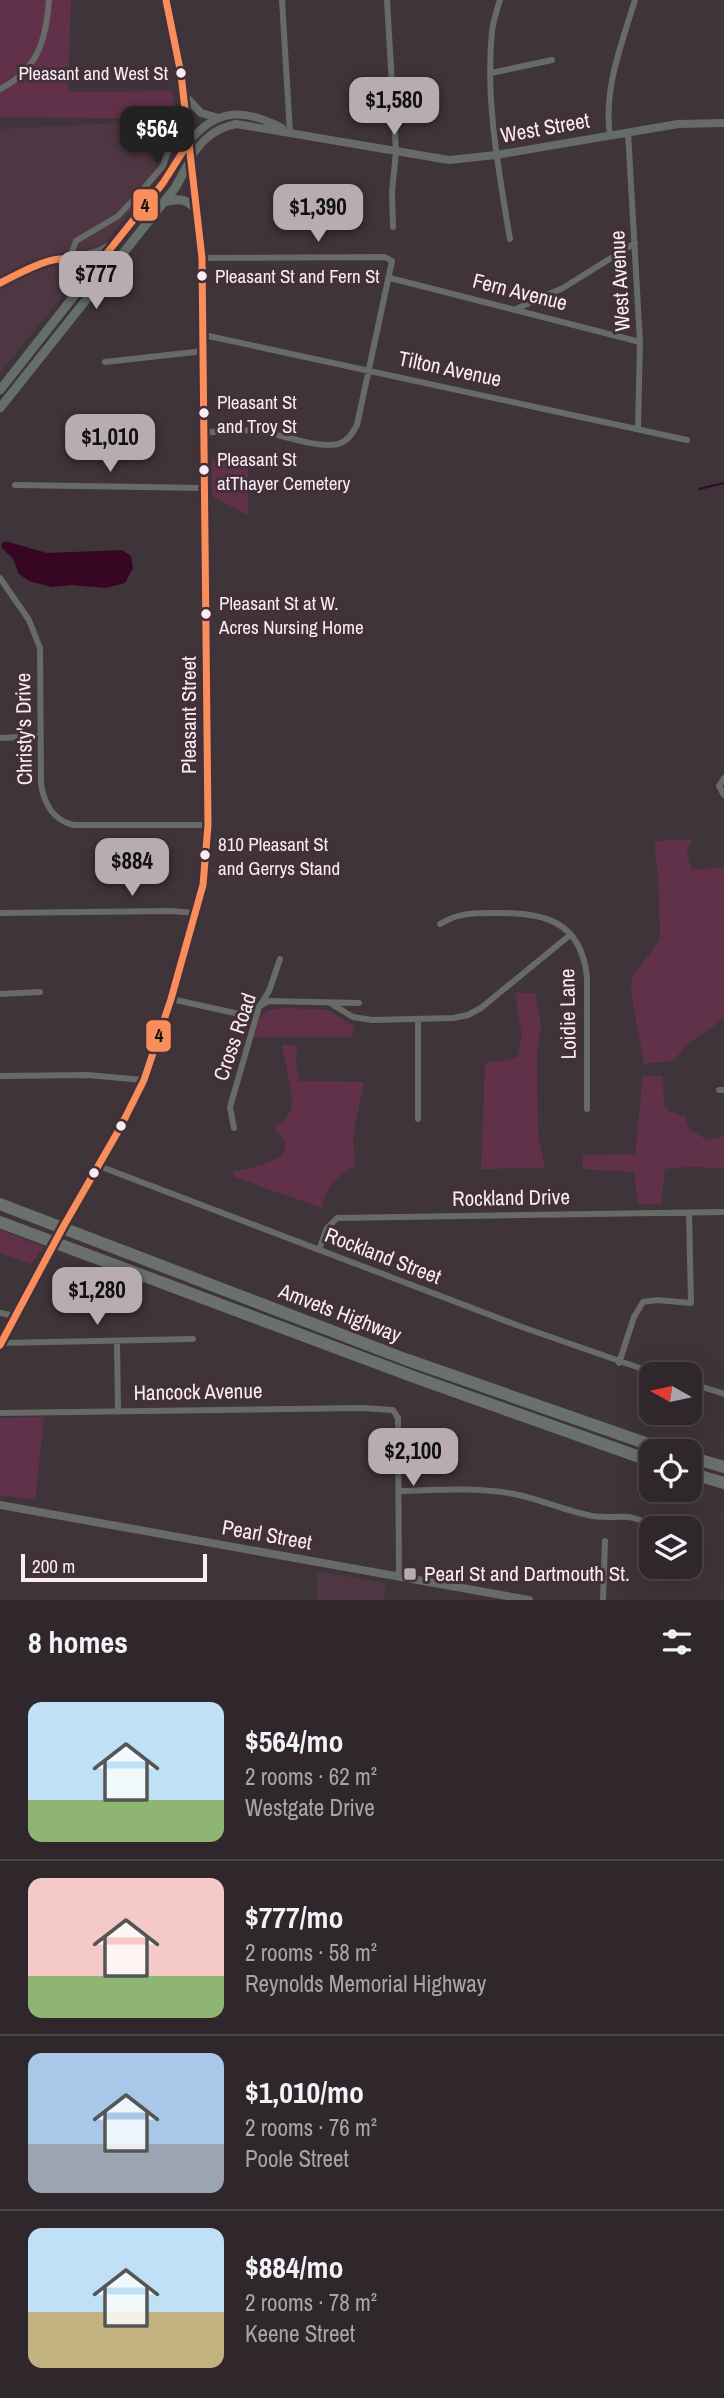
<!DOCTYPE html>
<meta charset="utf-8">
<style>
body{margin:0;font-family:"Archivo Narrow",sans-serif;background:#372f33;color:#f1f3f6;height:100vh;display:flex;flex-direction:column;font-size:26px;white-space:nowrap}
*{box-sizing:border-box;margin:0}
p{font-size:23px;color:#a7a5a9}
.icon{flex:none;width:38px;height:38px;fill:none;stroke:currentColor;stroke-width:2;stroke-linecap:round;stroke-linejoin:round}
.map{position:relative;height:1600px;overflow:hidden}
.drawer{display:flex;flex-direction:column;background:#2f272b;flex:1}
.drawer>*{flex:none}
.needle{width:46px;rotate:279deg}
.fabs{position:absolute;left:639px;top:1362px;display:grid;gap:14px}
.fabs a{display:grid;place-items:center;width:63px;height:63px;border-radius:14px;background:#2f272b;box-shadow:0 7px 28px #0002,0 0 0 2px #4a4447;font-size:35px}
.scale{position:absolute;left:21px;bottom:18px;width:186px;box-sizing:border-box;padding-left:7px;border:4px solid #f9ecf2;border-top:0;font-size:19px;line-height:24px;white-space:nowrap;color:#f9ecf2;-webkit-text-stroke:5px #433039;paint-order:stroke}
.price{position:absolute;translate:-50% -60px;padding:0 16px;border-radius:14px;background:#b8acb1;color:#111;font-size:23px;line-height:46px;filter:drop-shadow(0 2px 4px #0008)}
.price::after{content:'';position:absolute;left:50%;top:42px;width:21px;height:16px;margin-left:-10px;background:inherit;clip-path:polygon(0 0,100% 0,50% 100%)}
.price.active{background:#222;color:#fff}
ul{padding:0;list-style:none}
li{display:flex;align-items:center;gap:21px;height:175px;padding:0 28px}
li+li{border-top:2px solid #4a4447}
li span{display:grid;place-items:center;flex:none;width:196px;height:140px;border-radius:14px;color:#555}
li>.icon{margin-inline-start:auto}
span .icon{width:84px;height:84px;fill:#fffc;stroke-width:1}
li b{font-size:30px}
h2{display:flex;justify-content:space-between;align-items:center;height:84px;padding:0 28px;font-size:30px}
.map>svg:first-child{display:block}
</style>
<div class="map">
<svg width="724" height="1600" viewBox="0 0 724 1600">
<rect width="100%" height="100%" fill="#3f3439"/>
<!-- built -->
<path fill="#4e3742" d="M175,120L173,149L162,172L0,373V129Z
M317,1571L386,1583L384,1600H317Z"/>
<!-- green -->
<path fill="#613149" d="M0,0H71L68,92L172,91L176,119L0,117Z
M248,458V515L212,496V460Z
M692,839L687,851L692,869L724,868V1018L686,1046L673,1061L644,1064L631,992L632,978L660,939L658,874L654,841Z
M515,993H535L541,1026L537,1053L538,1135L545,1168L481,1169L485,1063L517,1058L522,1036Z
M289,1008L328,1010L354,1026V1031L351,1037H253C261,1011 262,1009 289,1008Z
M282,1045H297L296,1064L299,1081L364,1082L353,1136L355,1166C336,1177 325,1186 322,1208L234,1177V1171C255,1167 308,1159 274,1128C279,1124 287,1118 290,1112C296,1101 284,1060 282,1045Z
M643,1076H663L664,1104L669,1111L685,1116L689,1129L707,1140L724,1136V1168L689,1167L665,1169L661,1204H638L634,1172L582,1169L583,1155L635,1154Z
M0,1230H1L44,1247L31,1264L0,1253Z
M44,1417L35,1500L0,1495V1418Z"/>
<!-- water -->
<path fill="#360623" d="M5,541L47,553L122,550L131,556L133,568L125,583L106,588L72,585L52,587L29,581L19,574L13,559L2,548L1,544Z"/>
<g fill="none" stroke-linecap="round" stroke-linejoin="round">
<!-- stream -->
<path stroke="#360623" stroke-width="2" d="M699,489L724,483"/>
<!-- minor -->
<path stroke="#666b67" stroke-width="6" d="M282,0L290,133
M387,0L396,152L392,192L393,227
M500,0C497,10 493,21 492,32C485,99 499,173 510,239
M491,73L552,60
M0,89C38,70 46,40 49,0
M628,132L640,342L638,428
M610,135C603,90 622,43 635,0
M80,256L100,250L115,242
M70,257L76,241L118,216L139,194L163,166L172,138
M202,258L385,257L392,261L357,425C352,434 348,441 338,444C317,449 281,434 258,431C241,429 222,431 204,433
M390,278L640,342
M0,283C31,268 67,242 98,270
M516,309L563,288L635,243
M204,335L687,440
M105,362L204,351
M15,485L205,488
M0,578L29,620L40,648L41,784C44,804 54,821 74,825H208
M0,738L41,736
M724,778L719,786L724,795
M0,913L171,911L196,913
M440,924C458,913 473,913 493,913C543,912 581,920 587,977V1109
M0,994L40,992
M171,999L244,1015L269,1001L359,1003
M330,1003L353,1017L372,1020L453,1018L468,1015L481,1008L570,935
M418,1019V1119
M0,1076L87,1075L144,1080
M719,1090H724
M234,1128L230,1107L259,1007L269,991L280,959
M99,1166L522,1327L657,1374
M319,1250L327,1228L337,1218L724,1212
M0,1313L16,1316
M117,1341L118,1411
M1,1343L193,1339
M619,1363L634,1317L643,1302L657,1300L691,1303L689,1213
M690,1383L724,1394
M0,1413L362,1408L393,1410L398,1418L399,1577
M400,1491C438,1490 477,1487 514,1494C540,1499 565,1511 592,1516C619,1520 629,1510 654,1528
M603,1600L605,1541"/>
<!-- tertiary -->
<path stroke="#666b67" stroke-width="8" d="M183,94L201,113L219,118
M189,142C217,107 245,109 282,128
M191,158C201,140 216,128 236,124L449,160L496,155L678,124L724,123
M0,1505L529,1600"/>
<!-- secondary -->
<path stroke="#666e69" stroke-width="9" d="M164,202C179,198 189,198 198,213
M0,390L163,183L189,142
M0,408L175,188L191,159
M71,1214L120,1128L144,1080L171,999L203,885L208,825L202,258L181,74L166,0
M0,1345L41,1269"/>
<!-- motorway -->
<path stroke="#6a716d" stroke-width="12" d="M0,1204L405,1359L668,1451
M0,1222L414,1377L651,1461
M690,1457L724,1467
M690,1473L724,1483"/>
<!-- secondary-bridge -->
<path stroke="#666e69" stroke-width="9" d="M41,1269L71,1214"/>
<!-- bus-1 casing -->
<g stroke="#433039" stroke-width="12">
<path id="bus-1" d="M0,283C31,268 62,246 95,268L163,183L189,142
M0,1345L63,1227L120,1128L144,1080L171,999L203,885L208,825L202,258L181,74L166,0"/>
</g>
<!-- bus-1 -->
<use href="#bus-1" stroke="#fa8e5a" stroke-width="7"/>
</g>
<!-- markers -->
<g fill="#f9ecf2" stroke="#433039" stroke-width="2.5">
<circle cx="181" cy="73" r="6"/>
<circle cx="202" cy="276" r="6"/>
<circle cx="204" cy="413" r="6"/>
<circle cx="204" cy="470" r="6"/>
<circle cx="206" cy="614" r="6"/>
<circle cx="205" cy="855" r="6"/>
<circle cx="121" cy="1126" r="6"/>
<circle cx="94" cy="1173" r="6"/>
</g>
<rect fill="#b8acb1" stroke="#433039" stroke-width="2.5" x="403" y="1567" width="14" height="14" rx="3.5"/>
<g text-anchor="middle" stroke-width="6" stroke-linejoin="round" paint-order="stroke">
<!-- bus labels -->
<g font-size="19" fill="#f9ecf2" stroke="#433039" text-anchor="start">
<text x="168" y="80" text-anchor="end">Pleasant and West St</text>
<text x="215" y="283">Pleasant St and Fern St</text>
<text x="217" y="409">Pleasant St<tspan x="217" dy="24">and Troy St</tspan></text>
<text x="217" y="466">Pleasant St<tspan x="217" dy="24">atThayer Cemetery</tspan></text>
<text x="219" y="610">Pleasant St at W.<tspan x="219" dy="24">Acres Nursing Home</tspan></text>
<text x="218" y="851">810 Pleasant St<tspan x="218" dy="24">and Gerrys Stand</tspan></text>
</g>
<!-- street labels -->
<g font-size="21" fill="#f9ecf2" stroke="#433039">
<text transform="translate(545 128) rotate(-10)" y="7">West Street</text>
<text transform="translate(620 281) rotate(-93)" y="7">West Avenue</text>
<text transform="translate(520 292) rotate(14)" y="7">Fern Avenue</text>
<text transform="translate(450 369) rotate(12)" y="7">Tilton Avenue</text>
<text transform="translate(189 715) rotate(-90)" y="7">Pleasant Street</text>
<text transform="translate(24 729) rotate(-91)" y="7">Christy's Drive</text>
<text transform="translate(568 1014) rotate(-91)" y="7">Loidie Lane</text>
<text transform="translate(235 1037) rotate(-71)" y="7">Cross Road</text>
<text transform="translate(511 1198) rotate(-1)" y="7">Rockland Drive</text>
<text transform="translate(383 1256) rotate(21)" y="7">Rockland Street</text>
<text transform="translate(340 1313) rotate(21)" y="7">Amvets Highway</text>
<text transform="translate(198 1392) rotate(-1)" y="7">Hancock Avenue</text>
<text transform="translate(267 1535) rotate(10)" y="7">Pearl Street</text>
</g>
<!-- poi labels -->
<g font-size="21" fill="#f9ecf2" stroke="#433039" text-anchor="start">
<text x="424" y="1581">Pearl St and Dartmouth St.</text>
</g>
</g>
<g stroke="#433039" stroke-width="2.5">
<rect x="132" y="188" width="27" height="34" rx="7" fill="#fa8e5a"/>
<rect x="145" y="1019" width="27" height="34" rx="7" fill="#fa8e5a"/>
</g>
<g font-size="19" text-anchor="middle" font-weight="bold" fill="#111">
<text x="145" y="212">4</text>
<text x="159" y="1042">4</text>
</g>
</svg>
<div class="fabs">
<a><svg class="needle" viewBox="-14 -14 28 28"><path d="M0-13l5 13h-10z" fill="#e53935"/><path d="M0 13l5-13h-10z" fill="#a7a5a9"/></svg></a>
<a><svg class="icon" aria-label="locate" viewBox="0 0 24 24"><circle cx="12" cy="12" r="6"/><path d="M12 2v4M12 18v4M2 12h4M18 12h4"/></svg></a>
<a><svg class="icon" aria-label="layers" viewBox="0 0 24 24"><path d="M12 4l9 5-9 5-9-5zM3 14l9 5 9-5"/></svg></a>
</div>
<div class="scale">200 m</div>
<b class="price" style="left:394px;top:137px">$1,580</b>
<b class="price active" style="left:157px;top:166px">$564</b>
<b class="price" style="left:318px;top:244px">$1,390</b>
<b class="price" style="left:96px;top:311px">$777</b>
<b class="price" style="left:110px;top:474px">$1,010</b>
<b class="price" style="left:132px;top:898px">$884</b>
<b class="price" style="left:97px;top:1327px">$1,280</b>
<b class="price" style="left:413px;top:1488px">$2,100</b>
</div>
<section class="drawer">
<h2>8 homes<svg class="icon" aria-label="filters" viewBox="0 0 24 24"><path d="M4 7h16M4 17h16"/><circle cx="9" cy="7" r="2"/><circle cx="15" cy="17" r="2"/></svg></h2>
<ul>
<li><span style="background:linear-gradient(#bfe0f5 70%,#8fb573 0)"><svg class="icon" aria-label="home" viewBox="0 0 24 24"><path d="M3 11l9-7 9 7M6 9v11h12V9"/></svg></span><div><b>$564/mo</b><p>2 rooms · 62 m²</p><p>Westgate Drive</p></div></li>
<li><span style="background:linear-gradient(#f6c9c9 70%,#8fb573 0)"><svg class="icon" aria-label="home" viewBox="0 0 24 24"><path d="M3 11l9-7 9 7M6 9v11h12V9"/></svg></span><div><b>$777/mo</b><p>2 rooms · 58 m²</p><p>Reynolds Memorial Highway</p></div></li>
<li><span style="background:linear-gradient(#a9c7e8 65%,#9aa5b1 0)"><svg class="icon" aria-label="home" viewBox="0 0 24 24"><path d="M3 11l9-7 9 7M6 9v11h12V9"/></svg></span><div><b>$1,010/mo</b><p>2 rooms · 76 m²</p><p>Poole Street</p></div></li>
<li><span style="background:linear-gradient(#bfe0f5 60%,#c2b280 0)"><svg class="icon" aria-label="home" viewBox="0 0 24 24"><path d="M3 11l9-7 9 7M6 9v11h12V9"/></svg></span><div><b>$884/mo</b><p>2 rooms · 78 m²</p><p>Keene Street</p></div></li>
</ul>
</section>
